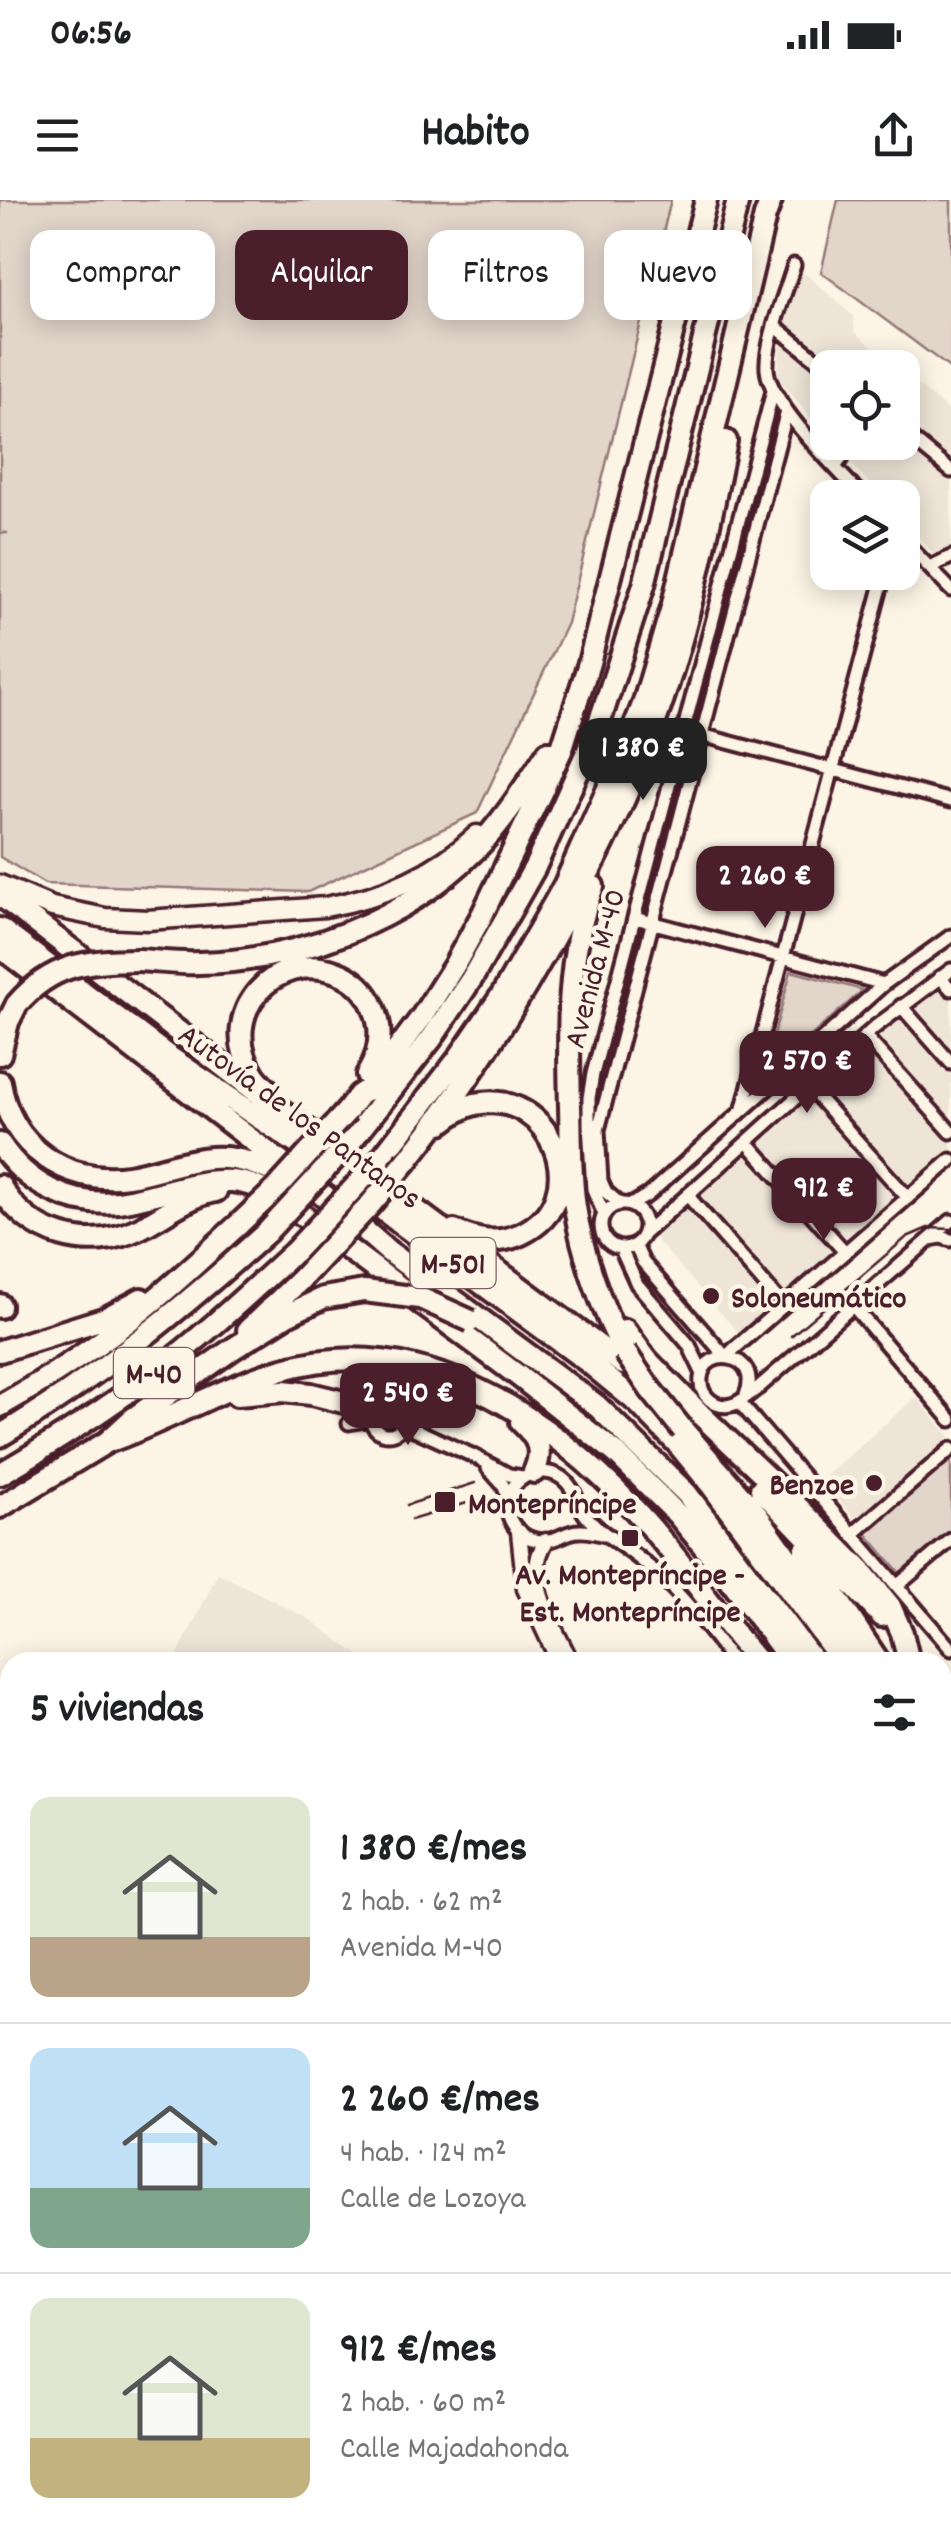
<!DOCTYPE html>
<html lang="es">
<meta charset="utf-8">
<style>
body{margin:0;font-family:Dekko,sans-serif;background:#f2f2f2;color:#202124;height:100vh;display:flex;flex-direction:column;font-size:38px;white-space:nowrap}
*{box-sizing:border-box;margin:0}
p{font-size:32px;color:#757577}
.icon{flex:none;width:55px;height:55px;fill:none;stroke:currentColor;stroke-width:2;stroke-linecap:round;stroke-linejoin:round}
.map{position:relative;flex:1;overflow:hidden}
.panel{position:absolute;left:0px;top:1452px;width:952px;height:892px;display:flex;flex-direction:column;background:#fff;border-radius:30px 30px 0 0;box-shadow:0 5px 25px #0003}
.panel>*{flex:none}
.top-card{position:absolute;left:30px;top:30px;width:892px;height:90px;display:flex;gap:20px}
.buttons{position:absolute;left:810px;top:150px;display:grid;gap:20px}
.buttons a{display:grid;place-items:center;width:110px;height:110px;border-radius:20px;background:#fff;box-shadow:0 5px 25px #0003;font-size:50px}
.price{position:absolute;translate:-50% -85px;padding:0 22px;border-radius:20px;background:#4a1f2b;color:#fff;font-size:32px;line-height:65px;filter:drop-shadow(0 2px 5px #0008)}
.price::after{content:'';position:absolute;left:50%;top:60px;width:30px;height:22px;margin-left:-15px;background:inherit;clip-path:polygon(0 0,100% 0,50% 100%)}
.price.on{background:#222;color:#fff}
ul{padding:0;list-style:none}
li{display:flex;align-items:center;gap:30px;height:250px;padding:0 30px}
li+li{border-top:2px solid #e0e0e0}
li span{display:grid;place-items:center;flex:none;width:280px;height:200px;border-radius:20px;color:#555}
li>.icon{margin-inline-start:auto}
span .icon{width:120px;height:120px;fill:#fffc;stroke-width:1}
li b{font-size:42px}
h2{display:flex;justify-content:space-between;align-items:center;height:120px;padding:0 30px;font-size:42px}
.tag{padding:0 35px;border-radius:20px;background:#fff;box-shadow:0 5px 25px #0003;font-size:35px;line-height:90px}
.tag.on{background:#4a1f2b;color:#fff}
.status{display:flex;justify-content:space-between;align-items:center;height:70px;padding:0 50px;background:#fff;direction:ltr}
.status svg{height:28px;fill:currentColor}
header{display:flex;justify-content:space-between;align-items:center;height:130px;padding:0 30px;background:#fff;font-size:45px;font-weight:700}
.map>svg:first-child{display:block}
</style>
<div class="status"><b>06:56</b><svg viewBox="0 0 49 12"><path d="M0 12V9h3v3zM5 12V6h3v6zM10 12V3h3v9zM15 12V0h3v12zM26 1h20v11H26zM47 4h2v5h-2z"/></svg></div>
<header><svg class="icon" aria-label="menu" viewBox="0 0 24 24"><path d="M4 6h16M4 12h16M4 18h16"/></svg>Habito<svg class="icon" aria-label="share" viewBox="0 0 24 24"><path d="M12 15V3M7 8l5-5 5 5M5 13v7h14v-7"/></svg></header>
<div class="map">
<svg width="951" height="2343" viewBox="0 0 951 2343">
<rect width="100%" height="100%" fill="#fcf5e5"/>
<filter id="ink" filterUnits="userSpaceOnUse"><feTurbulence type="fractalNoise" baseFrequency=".01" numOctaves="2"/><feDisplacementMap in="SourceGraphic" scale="20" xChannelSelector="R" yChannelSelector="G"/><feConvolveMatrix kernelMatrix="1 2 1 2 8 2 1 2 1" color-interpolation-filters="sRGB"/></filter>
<g filter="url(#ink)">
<!-- built -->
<path fill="#eee5d7" d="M806,74L853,116L855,132L897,167L828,168L827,238L778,178L780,127L796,75Z
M903,172L951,213V373L903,320L902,298L882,297L832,243L902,242Z
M951,778V952L741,1136L654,1037L912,803Z
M916,1197L951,1238L856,1319L820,1281Z
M218,1373L308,1418L368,1462H174Z
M0,2278L10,2281V2335H89L99,2343H0Z"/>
<!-- green -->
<path fill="#e2d5ca" stroke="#967a7a" stroke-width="2.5" d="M0,0H671L567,423L477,613L308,692L45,684L0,657Z
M838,0H951V169L821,72Z
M791,771L863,790L762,879Z
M951,1259V1330L900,1373L865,1332Z
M0,1645L10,1651V1718L0,1740Z
M0,2059L10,2063V2217L0,2234Z
M89,2335H133L145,2341L148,2335H266L260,2343H99Z"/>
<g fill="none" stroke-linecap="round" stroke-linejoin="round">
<!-- stream -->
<path stroke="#917474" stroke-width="2.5" d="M0,333H7"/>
<!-- motorway-tunnel -->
<path stroke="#d8cac0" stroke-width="20" stroke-dasharray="20 10" stroke-linecap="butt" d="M659,1193L696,1223"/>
<!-- minor casing -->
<g stroke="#4a1f2b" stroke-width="19">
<path id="minor" d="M794,65C786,92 765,142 767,169C769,204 839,271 864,298
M775,126L828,169
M902,180L904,178
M902,231L951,271
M835,267L854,242
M902,339L951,390
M930,367L951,357
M694,533L951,601
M635,718L884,784
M940,777L951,789
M901,806L951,863
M865,836L951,932
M809,887L908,998
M743,908L885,372
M747,942L845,1052
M688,996L783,1105
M601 1026a22 22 0 1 1 44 0a22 22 0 1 1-44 0Z
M620,1004L606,992L601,981L598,930L787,211
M631,1005L648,995L884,784L951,736
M604,1014L593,989L589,925V898L593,874L773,191
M644,1034L875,827L951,770
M930,1039L941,1037L951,1040
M635,1045L643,1062L725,1156
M621,1049L637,1084L689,1145L702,1172
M853,1106L951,1220
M727,1156L735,1148L951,960
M746,1195C763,1154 705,1144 701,1178C699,1195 715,1209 731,1205C741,1203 750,1193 758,1188L951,1021
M371 1217a17 17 0 1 1 34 0a17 17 0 1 1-34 0Z
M739,1202L951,1449
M349,1223L371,1219
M403,1224L478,1258L509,1275L523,1277
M488,1268L503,1285L509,1299
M853,1334L951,1249
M610,1336C600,1334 589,1330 579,1331C568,1331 561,1338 550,1340C526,1345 504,1324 508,1300C510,1289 517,1281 526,1276C538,1270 552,1271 562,1278C576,1288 576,1304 587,1317C603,1336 628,1348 647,1365C681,1393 707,1426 733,1462
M897,1386L951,1340
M942,1511L951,1521
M942,1846L951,1845
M942,2182L951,2205
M150,2335L169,2343
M481,2343L518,2335
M584,2343L591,2335
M772,2343L777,2336
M947,2343L951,2341"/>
</g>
<!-- tertiary casing -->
<g stroke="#4a1f2b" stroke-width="21">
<path id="tertiary" d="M519,1332L525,1389L559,1462
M546,1341C521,1379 554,1426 571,1462
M228,2343L234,2335
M242,2343L248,2335"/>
</g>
<!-- trunk casing -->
<g stroke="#4a1f2b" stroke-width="25">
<path id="trunk" d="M0,685L52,707L105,718L148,720L325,707C383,697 434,675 477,635"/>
</g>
<!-- motorway casing -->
<g stroke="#4a1f2b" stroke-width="28">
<path id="motorway" d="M593,686C566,755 568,834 570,907C571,940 570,974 575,1007C582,1053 602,1111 625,1152
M0,695L257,892L623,1164
M0,729L165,854L296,943L400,1023L588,1162L638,1203L677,1243L712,1286L843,1462
M0,747L326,997L388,1051L596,1205L687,1294L814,1462
M138,760C158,761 178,764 199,763C298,761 405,721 475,650C504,621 526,585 548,552
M0,854L8,822L17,804
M0,882C9,945 65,985 128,976C156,972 182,960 211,958C235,956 264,965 284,978
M267,889C262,884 255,878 252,871C217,814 275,749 336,772C353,778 367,791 374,808C384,832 380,854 367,875
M347,911L359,895L368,889L421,818L454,766L482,715L561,551L589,463L706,0
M441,923C451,915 462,907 475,904C552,887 596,999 521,1034C497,1045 477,1041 454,1031
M351,941L432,838L472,778L535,667L597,530L644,385L738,0
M0,944C26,984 70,1007 118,1002C156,997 192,979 231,981C250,982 264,990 281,999L520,1177L616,1253L677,1314L715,1360L792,1462
M379,961L458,859L502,795L564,686L623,555L643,505L673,404L765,16L771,0
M407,961C460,894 507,821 549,746C591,671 630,595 658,513C689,425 708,333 726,241
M0,986C28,1036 89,1054 140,1028C165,1015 188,996 216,991
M0,1105V1107
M248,1130L299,1081
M625,1130L647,1160L701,1215L797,1306L862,1372L890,1406L902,1433L909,1462
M0,1151L106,1118L141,1099
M237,1195L283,1191L311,1194L372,1209
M0,1206C49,1178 97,1147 141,1111C175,1084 207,1053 239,1024
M521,1222C538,1238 544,1250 534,1272
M683,1230L755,1312L861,1462
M0,1236C97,1178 183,1108 267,1032
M107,1242C167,1222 222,1187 283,1169C419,1130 544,1214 633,1308C679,1356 715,1413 758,1462
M0,1274C53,1243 105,1210 154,1173C204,1136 249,1093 294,1052
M761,1289L882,1416
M0,1307L107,1242L131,1220L234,1148L287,1115L323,1098L364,1091
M805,1350L879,1462
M942,1551L951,1561
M942,1622L951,1632
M942,1647L951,1658
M942,1672L951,1682"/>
</g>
<!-- minor -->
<use href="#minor" stroke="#fcf5e5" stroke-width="11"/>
<!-- tertiary -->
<use href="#tertiary" stroke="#fcf5e5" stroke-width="14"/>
<!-- trunk -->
<use href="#trunk" stroke="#fcf5e5" stroke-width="18"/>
<!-- motorway -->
<use href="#motorway" stroke="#fcf5e5" stroke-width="20"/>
<!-- tram -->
<path stroke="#4a1f2b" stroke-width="2.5" d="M791,1136L907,1037L928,1028L951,1029
M407,1305L475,1283
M411,1320L480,1299"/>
<!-- minor-bridge casing -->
<g stroke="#4a1f2b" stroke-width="19" stroke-linecap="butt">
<path id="minor-bridge" d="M942,1591L951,1581"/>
</g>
<!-- motorway-bridge casing -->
<g stroke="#4a1f2b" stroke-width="28" stroke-linecap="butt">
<path id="motorway-bridge" d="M17,804C52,764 87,760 138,760
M239,1024L277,988L347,911
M267,1032L351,941
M294,1052L379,961
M299,1081L369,1006L407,961
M364,1091L420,1098L471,1121
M625,1152L650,1189L683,1230"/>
</g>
<!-- minor-bridge -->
<use href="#minor-bridge" stroke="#fcf5e5" stroke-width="11"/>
<!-- motorway-bridge -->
<use href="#motorway-bridge" stroke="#fcf5e5" stroke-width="20"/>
</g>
</g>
<!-- markers -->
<g fill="#4a1f2b" stroke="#fcf5e5" stroke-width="4">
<circle cx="711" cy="1096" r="10"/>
<circle cx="874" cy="1283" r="10"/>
<rect x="433" y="1290" width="24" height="24" rx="5"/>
<rect x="620" y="1328" width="20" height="20" rx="5"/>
</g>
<g text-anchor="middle" stroke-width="9" stroke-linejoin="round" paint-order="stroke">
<!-- shield labels -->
<g fill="#fcf5e5" stroke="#7f5f63" stroke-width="2.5">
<rect x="410.5" y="1038" width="85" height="50" rx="8"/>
<rect x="114" y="1148" width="80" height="50" rx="8"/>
</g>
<g font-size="30" font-weight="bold" fill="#4a1f2b">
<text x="453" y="1073">M-501</text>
<text x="154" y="1183">M-40</text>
</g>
<!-- street labels -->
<g font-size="32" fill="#4a1f2b" stroke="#fcf5e5">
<text transform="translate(593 768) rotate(-75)" y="11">Avenida M-40</text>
<text transform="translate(301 915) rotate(36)" y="11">Autovía de los Pantanos</text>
</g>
<!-- poi labels -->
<g font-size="32" font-weight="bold" fill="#4a1f2b" stroke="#fcf5e5" text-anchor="start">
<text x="731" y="1107">Soloneumático</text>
<text x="854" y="1294" text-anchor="end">Benzoe</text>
<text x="468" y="1313">Montepríncipe</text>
<text x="630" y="1384" text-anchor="middle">Av. Montepríncipe -<tspan x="630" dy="37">Est. Montepríncipe</tspan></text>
</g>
</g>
</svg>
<div class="buttons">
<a><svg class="icon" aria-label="locate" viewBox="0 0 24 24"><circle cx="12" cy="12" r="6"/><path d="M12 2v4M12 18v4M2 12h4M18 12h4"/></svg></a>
<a><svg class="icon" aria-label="layers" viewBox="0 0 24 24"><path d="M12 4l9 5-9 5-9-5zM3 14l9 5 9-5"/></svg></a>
</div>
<b class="price on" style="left:643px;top:603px">1 380 €</b>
<b class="price" style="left:765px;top:731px">2 260 €</b>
<b class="price" style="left:807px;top:916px">2 570 €</b>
<b class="price" style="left:824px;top:1043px">912 €</b>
<b class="price" style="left:408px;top:1248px">2 540 €</b>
<div class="top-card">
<a class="tag">Comprar</a>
<a class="tag on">Alquilar</a>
<a class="tag">Filtros</a>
<a class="tag">Nuevo</a>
</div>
<section class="panel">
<h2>5 viviendas<svg class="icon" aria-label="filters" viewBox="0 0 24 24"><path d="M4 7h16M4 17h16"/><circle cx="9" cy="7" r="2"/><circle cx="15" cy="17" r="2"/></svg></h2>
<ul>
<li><span style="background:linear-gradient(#dfe7d0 70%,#b9a48a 0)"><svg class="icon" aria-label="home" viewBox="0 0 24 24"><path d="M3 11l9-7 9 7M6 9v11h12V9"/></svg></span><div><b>1 380 €/mes</b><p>2 hab. · 62 m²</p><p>Avenida M-40</p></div></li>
<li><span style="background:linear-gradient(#bfe0f5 70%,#7fa58c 0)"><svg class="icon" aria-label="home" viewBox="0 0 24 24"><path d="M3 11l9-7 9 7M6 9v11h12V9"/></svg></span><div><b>2 260 €/mes</b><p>4 hab. · 124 m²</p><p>Calle de Lozoya</p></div></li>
<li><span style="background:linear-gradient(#dfe7d0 70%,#c2b280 0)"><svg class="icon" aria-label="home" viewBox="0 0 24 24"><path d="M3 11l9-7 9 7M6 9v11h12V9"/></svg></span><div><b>912 €/mes</b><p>2 hab. · 60 m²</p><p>Calle Majadahonda</p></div></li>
</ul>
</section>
</div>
